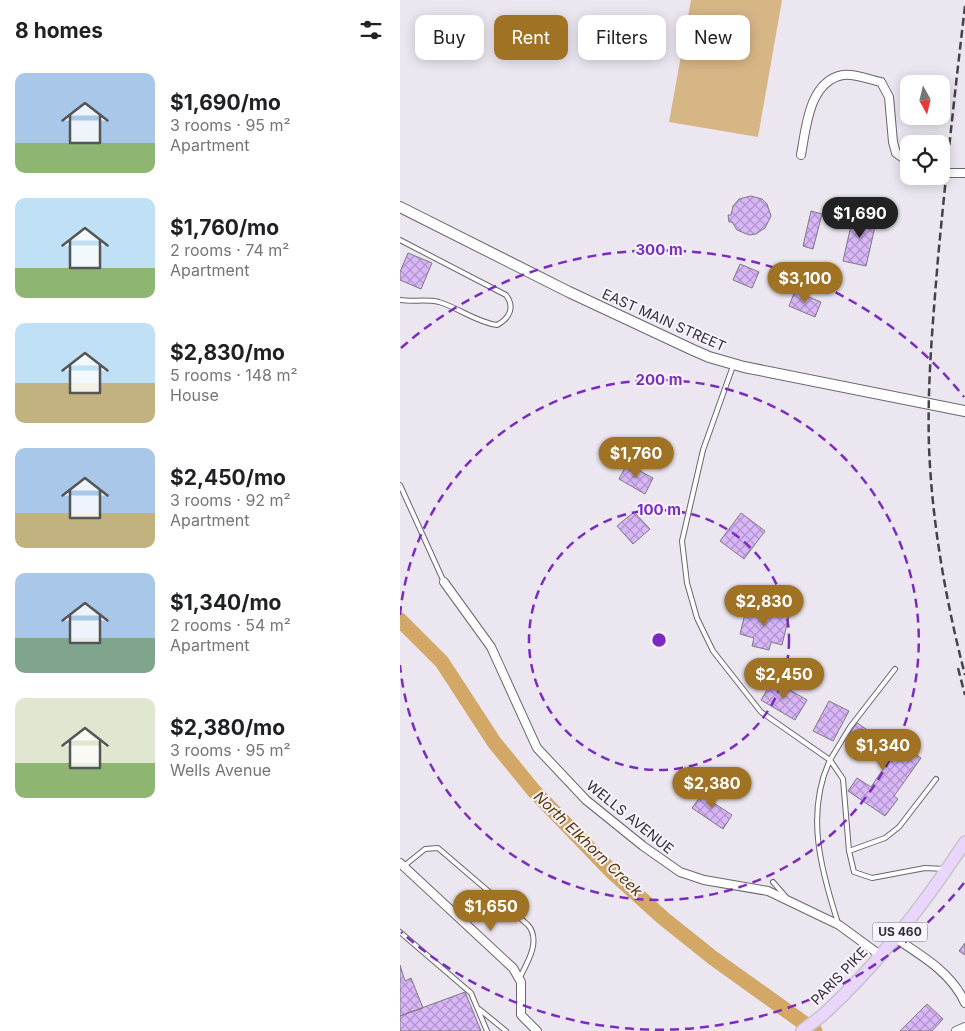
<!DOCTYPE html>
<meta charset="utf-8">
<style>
body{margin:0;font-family:Inter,sans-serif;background:#f2f2f2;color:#202124;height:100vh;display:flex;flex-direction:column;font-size:19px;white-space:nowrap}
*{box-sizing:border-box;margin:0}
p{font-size:16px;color:#757577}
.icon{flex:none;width:28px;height:28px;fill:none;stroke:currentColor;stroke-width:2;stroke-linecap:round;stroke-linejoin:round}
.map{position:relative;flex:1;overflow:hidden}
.sheet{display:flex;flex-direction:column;background:#fff;width:400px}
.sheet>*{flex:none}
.banner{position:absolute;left:15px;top:15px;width:475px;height:45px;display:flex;gap:10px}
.needle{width:32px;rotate:172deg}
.tools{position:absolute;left:500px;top:75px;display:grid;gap:10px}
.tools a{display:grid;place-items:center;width:50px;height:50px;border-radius:10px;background:#fff;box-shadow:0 2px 12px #0003;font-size:25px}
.price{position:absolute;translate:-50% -42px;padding:0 11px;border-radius:18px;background:#a07224;color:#fff;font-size:16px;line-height:32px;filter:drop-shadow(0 1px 2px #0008)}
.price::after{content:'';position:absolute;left:50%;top:30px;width:15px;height:11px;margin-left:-8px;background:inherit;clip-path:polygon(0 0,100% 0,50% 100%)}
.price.current{background:#222;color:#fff}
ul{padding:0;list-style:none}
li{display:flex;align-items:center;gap:15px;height:125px;padding:0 15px}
li span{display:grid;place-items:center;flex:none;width:140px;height:100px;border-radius:10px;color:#555}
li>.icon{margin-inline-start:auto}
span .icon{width:60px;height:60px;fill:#fffc;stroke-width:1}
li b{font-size:21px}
h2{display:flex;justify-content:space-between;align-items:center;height:60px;padding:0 15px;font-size:21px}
.pill{padding:0 18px;border-radius:10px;background:#fff;box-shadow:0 2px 12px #0003;font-size:18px;line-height:45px}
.pill.current{background:#a07224;color:#fff}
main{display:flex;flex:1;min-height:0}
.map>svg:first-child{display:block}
</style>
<main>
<section class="sheet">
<h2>8 homes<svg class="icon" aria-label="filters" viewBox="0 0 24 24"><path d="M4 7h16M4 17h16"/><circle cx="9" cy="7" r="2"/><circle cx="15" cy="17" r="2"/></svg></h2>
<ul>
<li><span style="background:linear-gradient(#a9c7e8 70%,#8fb573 0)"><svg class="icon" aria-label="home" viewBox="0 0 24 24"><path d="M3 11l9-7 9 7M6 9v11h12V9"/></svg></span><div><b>$1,690/mo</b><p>3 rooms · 95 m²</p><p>Apartment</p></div></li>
<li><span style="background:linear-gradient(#bfe0f5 70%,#8fb573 0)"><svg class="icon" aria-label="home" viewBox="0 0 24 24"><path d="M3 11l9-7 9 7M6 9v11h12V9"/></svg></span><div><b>$1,760/mo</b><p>2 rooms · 74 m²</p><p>Apartment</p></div></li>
<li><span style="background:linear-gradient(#bfe0f5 60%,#c2b280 0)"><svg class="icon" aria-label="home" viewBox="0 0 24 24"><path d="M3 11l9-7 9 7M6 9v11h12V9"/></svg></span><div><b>$2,830/mo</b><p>5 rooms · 148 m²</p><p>House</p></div></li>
<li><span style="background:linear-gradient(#a9c7e8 65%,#c2b280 0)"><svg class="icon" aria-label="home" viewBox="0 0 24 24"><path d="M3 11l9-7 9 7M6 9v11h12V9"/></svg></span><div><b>$2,450/mo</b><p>3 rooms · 92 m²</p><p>Apartment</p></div></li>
<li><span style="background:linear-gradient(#a9c7e8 65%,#7fa58c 0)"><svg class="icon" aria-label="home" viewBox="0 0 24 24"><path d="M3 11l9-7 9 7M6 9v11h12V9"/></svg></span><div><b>$1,340/mo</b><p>2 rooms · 54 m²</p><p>Apartment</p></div></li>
<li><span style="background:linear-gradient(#dfe7d0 65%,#8fb573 0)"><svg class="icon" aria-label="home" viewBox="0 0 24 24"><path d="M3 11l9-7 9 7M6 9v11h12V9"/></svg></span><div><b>$2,380/mo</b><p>3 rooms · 95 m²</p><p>Wells Avenue</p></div></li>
</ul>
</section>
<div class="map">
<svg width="565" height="1031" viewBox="0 0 565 1031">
<defs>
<pattern id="building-cross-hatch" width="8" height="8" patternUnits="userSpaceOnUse" patternTransform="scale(1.25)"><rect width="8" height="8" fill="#d8b6f8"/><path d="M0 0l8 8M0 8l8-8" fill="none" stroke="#b094ca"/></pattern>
</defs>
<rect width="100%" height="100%" fill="#ebe6f0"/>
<!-- grass -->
<path fill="#d7b686" d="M291,0H382L358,137L269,122Z"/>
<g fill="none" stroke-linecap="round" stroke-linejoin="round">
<!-- river -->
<path stroke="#d3a765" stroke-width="15" d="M0,620L42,662L94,742L134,791L212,872L263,918L313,958L415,1031"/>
</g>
<!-- building -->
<path fill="url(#building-cross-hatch)" stroke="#7e7a83" d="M351,196L362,199L367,204L371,216L365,228L356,234L349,235L337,230L332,222H329L328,215H331L333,206L339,199Z
M411,211L422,214L413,249L403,246Z
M454,212L477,218L466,266L443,261Z
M8,253L32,263L21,289L0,280V272Z
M340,264L359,272L352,288L333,280Z
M395,291L421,302L415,317L389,306Z
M227,464L253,478L245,494L219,479Z
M234,512L250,529L233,544L217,526Z
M341,513L365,531L344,559L320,541Z
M347,606L389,616L382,645L371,642L369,650L352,646L354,638L340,634Z
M373,680L407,700L395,720L361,700Z
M429,701L449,711L433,741L413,731Z
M457,723L496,749L500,744L521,758L494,796L498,799L485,816L448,791L457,778L471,787L487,763L448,736Z
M310,788L318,793L312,802L332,815L323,829L292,808L305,790L307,792Z
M565,943V955L559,951Z
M0,965L5,981L11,978L23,1008L0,1016Z
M65,992L81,1031H0V1016Z
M527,1004L543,1019L532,1031H500Z"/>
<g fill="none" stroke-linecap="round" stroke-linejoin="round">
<!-- lane casing -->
<g stroke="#6a656e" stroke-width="6">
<path id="lane" d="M0,240L106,295C115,307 110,318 97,325C76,322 59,308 39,302C26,299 13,302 0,300
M333,366L303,450L282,541L287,583L297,618L313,651L361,712L430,760C405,813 421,870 438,923
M0,485L44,582
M495,669L450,727L430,760L443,779L449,851L454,872L472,878L525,868L545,869
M449,851L485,838L499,827L536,779
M4,866L25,849L38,848L128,925C141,940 128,962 120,977
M373,882L386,897
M0,932L71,993L87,1031
M79,1009L106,1031"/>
</g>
<!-- street casing -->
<g stroke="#6a656e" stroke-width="10">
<path id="street" d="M401,155C406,128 409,81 443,75C454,73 470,80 481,82L489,97L493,142L496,153L509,162
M541,173H565
M44,582L91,647L137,748L186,800L243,846L280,872L304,880L368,891L439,925L480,955
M0,863L113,968L121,982V1015L137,1031
M495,938C521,955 552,973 565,1003
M556,1031L565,1027"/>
</g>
<!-- secondary casing -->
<g stroke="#6a656e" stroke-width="12">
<path id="secondary" d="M0,207L169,292L293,350L309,357L344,367L565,411"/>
</g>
<!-- primary casing -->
<g stroke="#c6c5c6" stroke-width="14">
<path id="primary" d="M402,1031C410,1024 419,1019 426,1012C480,962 525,903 565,842"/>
</g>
<!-- lane -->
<use href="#lane" stroke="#fff" stroke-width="4"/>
<!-- street -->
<use href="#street" stroke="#fff" stroke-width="8"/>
<!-- secondary -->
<use href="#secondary" stroke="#fff" stroke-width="10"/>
<!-- primary -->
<use href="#primary" stroke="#ead5fd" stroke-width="11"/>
<!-- rail -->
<path stroke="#464348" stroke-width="2.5" stroke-dasharray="8 4" stroke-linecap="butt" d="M565,6C555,90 546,174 538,258C533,321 527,384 529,447C532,523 546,602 565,675
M558,668L565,695"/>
</g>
<!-- distance rings -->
<g fill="none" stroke="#7b2cbf" stroke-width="2.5" stroke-dasharray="9 6">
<circle cx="259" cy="640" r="130"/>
<path d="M0 615A260 260 0 1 1 0 665"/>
<path d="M564 883A390 390 0 0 1 1 932M1 348A390 390 0 0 1 564 397"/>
</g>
<g text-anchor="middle" stroke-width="4" stroke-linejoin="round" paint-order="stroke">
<!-- shield labels -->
<rect fill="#f8f3fd" stroke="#6d6a70" stroke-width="1" x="472.5" y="922.5" width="55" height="19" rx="4"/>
<g font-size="12" font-weight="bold" fill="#323034">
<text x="500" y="936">US 460</text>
</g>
<!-- street labels -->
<g font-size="14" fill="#323034" stroke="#f8f3fd">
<text transform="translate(264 320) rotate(24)" y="5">EAST MAIN STREET</text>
<text transform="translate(230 817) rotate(39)" y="5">WELLS AVENUE</text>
<text transform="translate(439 976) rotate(-46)" y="5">PARIS PIKE</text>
</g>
<!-- water labels -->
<g font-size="15" font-style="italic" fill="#563900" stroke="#f8f3fd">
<text transform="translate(188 844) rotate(44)" y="5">North Elkhorn Creek</text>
</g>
</g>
<circle cx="259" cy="640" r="8" fill="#7b2cbf" stroke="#f8f3fd" stroke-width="2.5"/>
<g font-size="15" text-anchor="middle" font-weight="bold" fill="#7b2cbf" stroke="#f8f3fd" stroke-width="4" stroke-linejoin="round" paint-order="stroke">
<text x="259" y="255">300 m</text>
<text x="259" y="385">200 m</text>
<text x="259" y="515">100 m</text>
</g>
</svg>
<div class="tools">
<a><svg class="needle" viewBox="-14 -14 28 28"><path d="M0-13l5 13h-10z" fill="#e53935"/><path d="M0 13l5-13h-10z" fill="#757577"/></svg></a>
<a><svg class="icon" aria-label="locate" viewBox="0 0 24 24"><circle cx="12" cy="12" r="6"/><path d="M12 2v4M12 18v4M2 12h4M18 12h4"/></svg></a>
</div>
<b class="price current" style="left:460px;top:239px">$1,690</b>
<b class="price" style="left:405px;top:304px">$3,100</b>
<b class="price" style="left:236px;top:479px">$1,760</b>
<b class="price" style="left:364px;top:627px">$2,830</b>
<b class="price" style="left:384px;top:700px">$2,450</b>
<b class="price" style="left:483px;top:771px">$1,340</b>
<b class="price" style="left:312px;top:809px">$2,380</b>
<b class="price" style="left:91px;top:932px">$1,650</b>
<div class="banner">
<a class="pill">Buy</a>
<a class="pill current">Rent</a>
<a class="pill">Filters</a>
<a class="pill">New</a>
</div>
</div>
</main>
